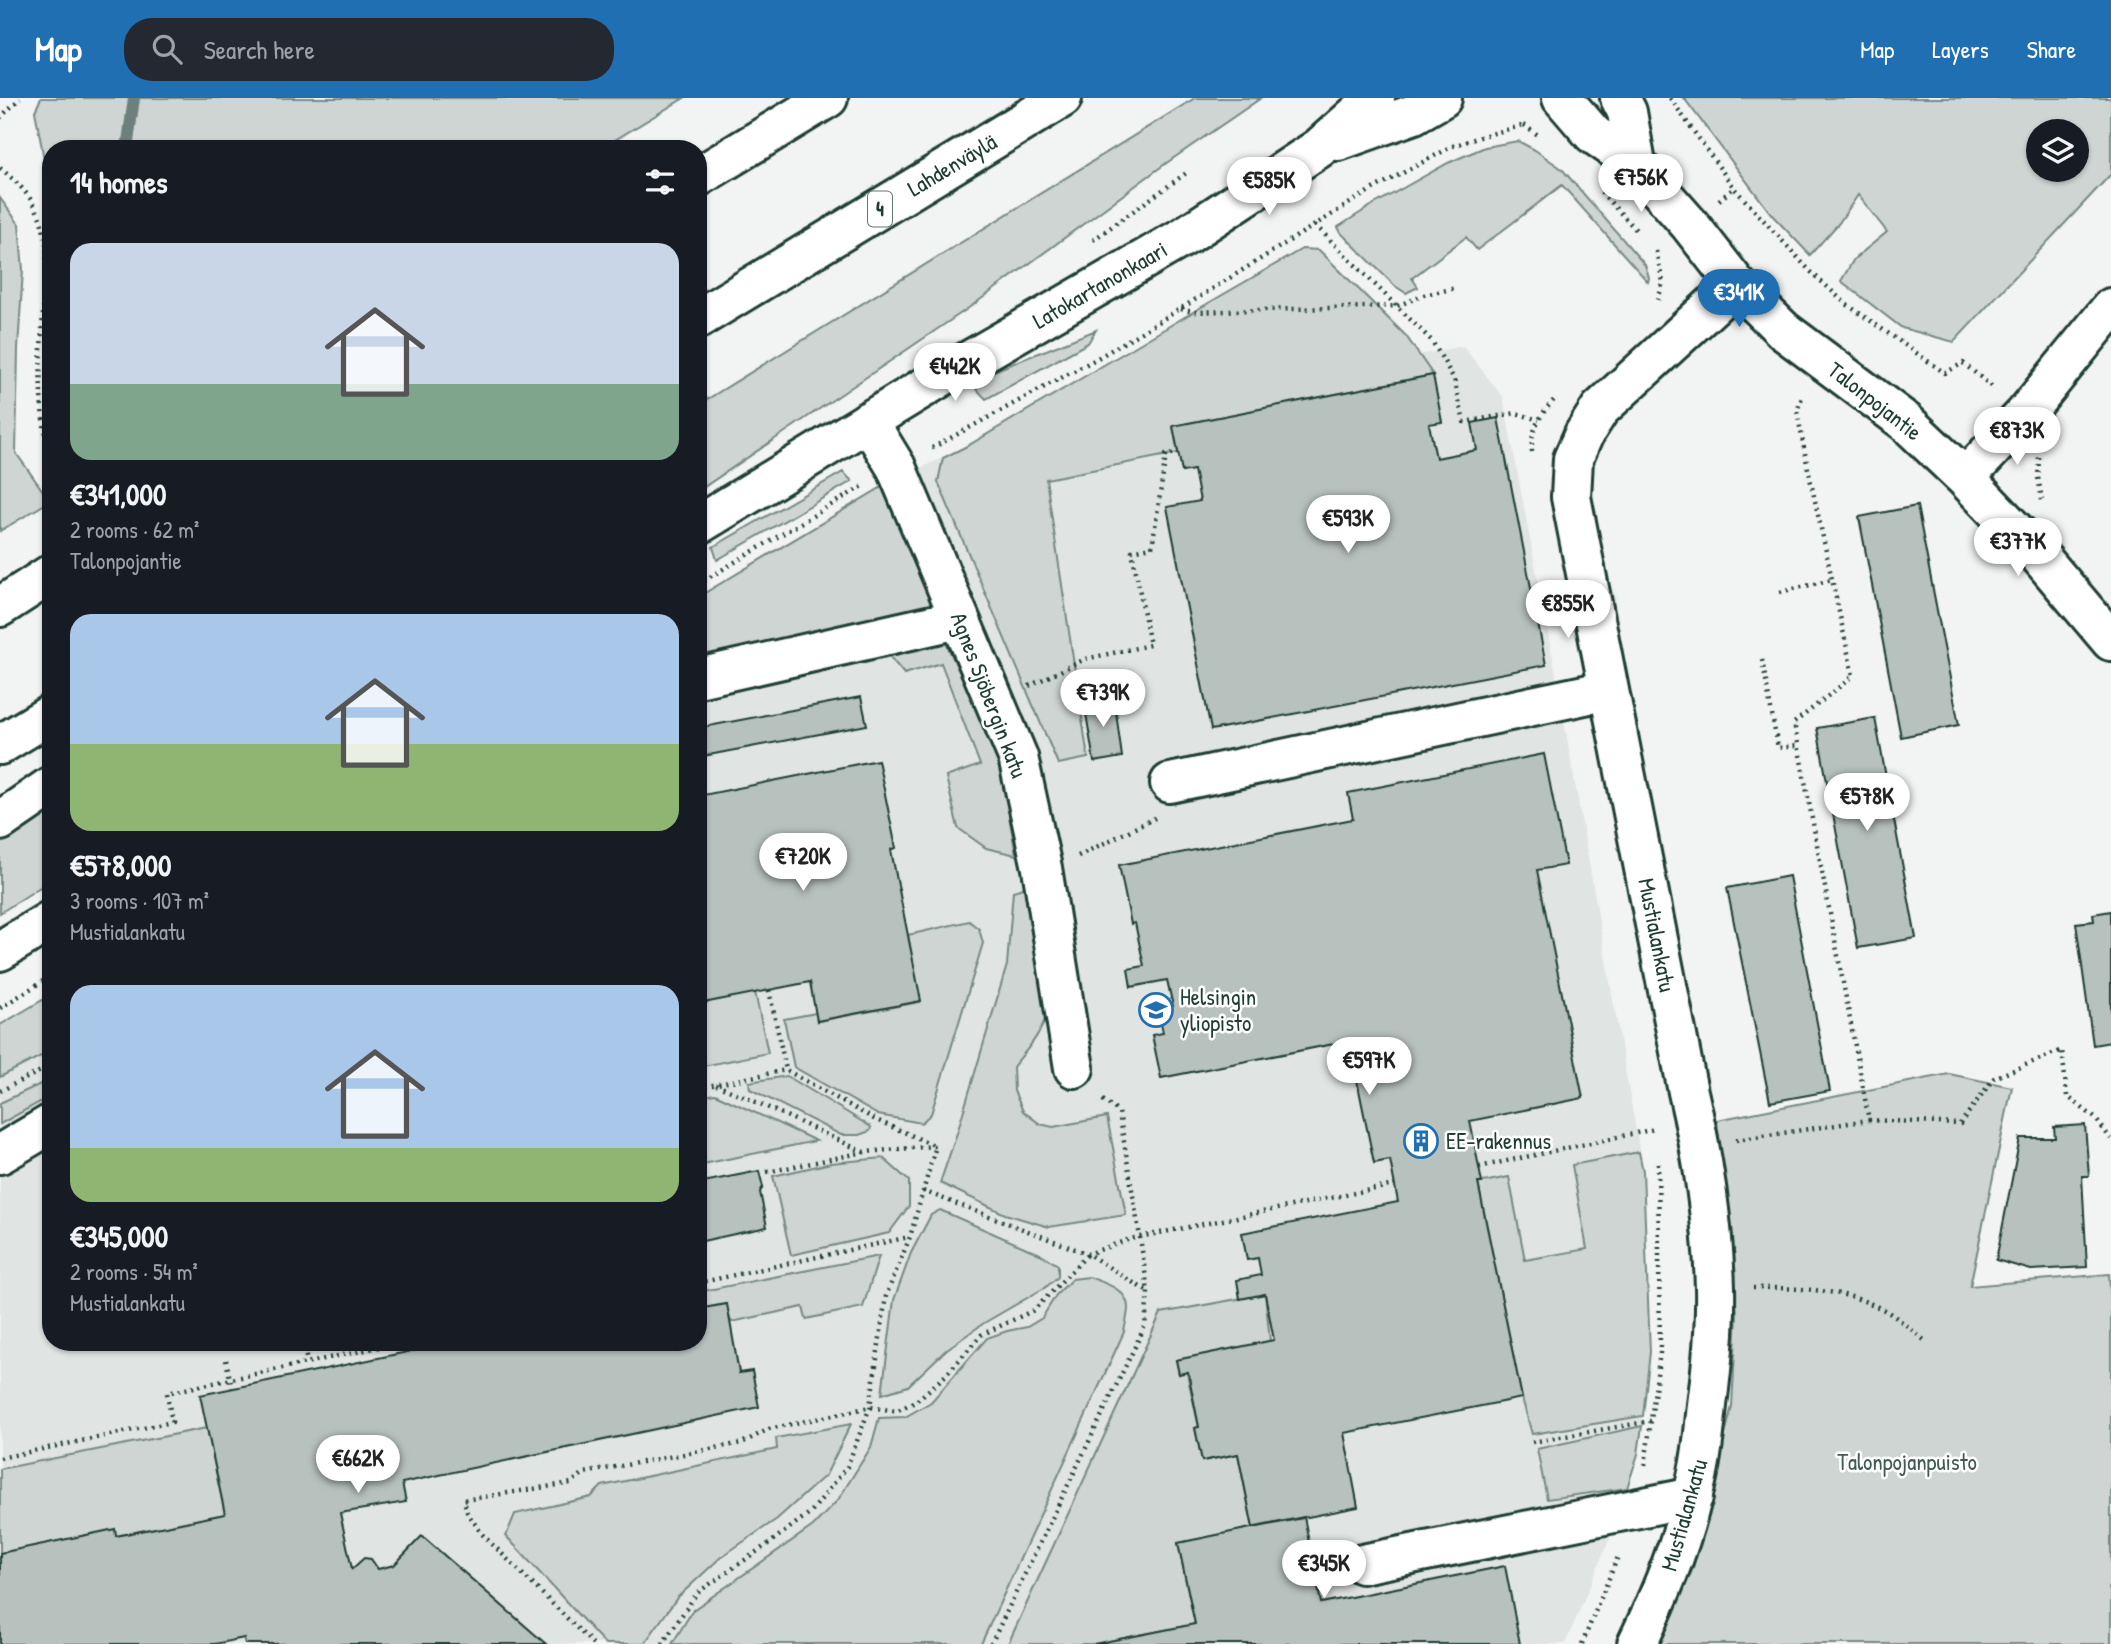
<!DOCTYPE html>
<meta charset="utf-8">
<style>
body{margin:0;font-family:"Patrick Hand",sans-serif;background:#242831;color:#f1f3f6;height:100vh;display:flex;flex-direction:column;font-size:26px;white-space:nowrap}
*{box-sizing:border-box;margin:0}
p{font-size:23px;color:#9ea1a6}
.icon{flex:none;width:38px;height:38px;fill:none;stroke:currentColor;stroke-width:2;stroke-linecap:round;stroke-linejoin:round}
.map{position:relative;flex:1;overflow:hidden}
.side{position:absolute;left:42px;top:42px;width:665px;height:1211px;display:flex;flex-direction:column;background:#171b24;border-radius:28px;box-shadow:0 2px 5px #0004}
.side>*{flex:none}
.tools{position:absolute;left:2026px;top:21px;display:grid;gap:14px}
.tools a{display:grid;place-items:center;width:63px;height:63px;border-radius:50%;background:#171b24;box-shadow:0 2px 5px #0004;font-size:35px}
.price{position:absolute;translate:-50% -60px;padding:0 16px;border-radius:24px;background:#fff;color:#222;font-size:23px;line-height:46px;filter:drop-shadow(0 2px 4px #0008)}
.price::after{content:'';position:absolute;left:50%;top:42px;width:21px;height:16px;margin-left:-10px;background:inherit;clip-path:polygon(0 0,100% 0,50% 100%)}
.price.on{background:#1f6fb2;color:#fff}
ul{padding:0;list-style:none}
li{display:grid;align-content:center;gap:14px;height:371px;padding:0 28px}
li span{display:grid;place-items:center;height:217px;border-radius:21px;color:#555}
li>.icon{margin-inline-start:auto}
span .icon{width:126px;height:126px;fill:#fffc;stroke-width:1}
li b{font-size:30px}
h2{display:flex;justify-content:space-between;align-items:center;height:84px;padding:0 28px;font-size:30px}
header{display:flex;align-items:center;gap:42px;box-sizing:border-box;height:98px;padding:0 35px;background:#1f6fb2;color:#fff}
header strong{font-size:33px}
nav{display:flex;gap:38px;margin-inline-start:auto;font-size:24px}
.search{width:490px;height:63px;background:#242831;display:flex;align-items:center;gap:18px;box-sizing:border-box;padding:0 24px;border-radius:28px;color:#9ea1a6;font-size:26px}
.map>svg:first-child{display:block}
</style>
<header>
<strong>Map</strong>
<div class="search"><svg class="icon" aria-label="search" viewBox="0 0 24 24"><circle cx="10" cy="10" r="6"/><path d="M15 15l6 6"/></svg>Search here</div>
<nav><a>Map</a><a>Layers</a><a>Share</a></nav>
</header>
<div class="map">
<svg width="2111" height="1546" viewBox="0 0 2111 1546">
<rect width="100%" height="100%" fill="#f2f3f3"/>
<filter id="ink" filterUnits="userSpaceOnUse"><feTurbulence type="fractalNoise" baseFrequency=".0143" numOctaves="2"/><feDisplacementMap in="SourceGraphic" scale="14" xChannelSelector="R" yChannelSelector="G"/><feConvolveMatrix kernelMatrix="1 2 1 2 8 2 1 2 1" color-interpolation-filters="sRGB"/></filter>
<g filter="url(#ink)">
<!-- built -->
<path fill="#e0e4e3" d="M1463,248L1503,299L1557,583L1643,1073L1650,1254L1638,1356L1610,1440L1565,1546H0V927L51,897V1244H698V498L882,389L969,347Z"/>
<!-- green -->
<path fill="#ced5d3" stroke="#768984" stroke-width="2" fill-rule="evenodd" d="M41,0H684L600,51H51V99L35,13Z
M1195,0H1261L1165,66L973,207L698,393V307Z
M1684,0H2111V76L1954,244L1902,230L1841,183L1854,161L1887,134L1858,97L1839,125L1810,157L1772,117ZM2039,33H2077V72H2039Z
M1518,43L1535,52L1562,71L1645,167L1649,180L1648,184L1562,87L1477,152L1466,139L1412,180L1418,189L1406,195L1395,188L1341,135L1338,129L1371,108L1448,65L1485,49Z
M0,100L19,126L23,172L18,250L16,355L50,403L0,433Z
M1302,151L1319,152L1406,238L1433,277L1173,328L1178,355L1046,381L1088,660L1058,666L938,384L943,360L969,347L1193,214Z
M1096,232L1088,245L986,301L969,283Z
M843,374L852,383L717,462L713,449Z
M882,389L937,508L698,574V499Z
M941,534L999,660L1016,757L986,750L958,730L946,679L980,667L941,565L904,576L882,549Z
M51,705V782L0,815V738Z
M1030,788C1034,815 1052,902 1044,924C1037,941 1024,955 1013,969L1014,993L1023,1013L1040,1026L1053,1029L1107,1019L1126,1117L1049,1129L1005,1116L940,1085L957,1035L1007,867L1013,793Z
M969,823L979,831L983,845L931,1016L921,1025L878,1017L794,969L784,921L816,915L818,923L920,904L908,837Z
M755,894L768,955L698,969V906Z
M51,897V953L0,979V927Z
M1949,976L2012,989L1970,1188L2109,1176L2111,1208V1489L2109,1490L2111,1497V1546H1660L1693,1470L1732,1308L1737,1216L1717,1022Z
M787,978L871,1029L870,1033L859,1037H841L750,991L749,984Z
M51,981V998L0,1026V1005Z
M715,996L816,1043L698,1067V999Z
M1639,1054L1643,1073L1650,1254L1643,1318L1532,1336L1522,1300L1478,1085L1509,1079L1525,1162L1587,1151L1572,1067Z
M883,1060L909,1083V1108L889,1135L791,1157L773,1078L831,1065Z
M940,1112L1040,1156L1058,1167V1179L1046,1189L984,1225L947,1251L908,1288L882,1296L894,1202L911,1155L931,1117Z
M879,1158L863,1209L806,1221L803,1209L731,1224L726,1206L698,1211V1194Z
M1089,1179C1104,1185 1128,1191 1128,1210C1128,1218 1125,1226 1124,1234L981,1546H672L693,1512L813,1428L838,1402L871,1349L879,1320L905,1319L931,1304L987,1240L1007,1233L1027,1229L1042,1220L1056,1197L1072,1181Z
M1265,1196L1270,1243L1176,1262L1179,1276L1186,1271L1199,1329L1195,1330L1202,1363L1238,1356L1253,1430L1178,1445L1195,1526L1094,1546H1008L1161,1215Z
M851,1326L826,1377L777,1421L721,1459L677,1500L644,1546H605L506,1438L515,1416L591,1399L602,1388L777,1351L776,1340Z
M1642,1328L1638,1356L1627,1390L1547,1401L1537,1351Z
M207,1330L225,1416L116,1438L115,1432L0,1455V1371Z"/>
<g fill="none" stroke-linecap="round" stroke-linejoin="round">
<!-- stream -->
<path stroke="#6d807b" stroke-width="12" d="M127,51L134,0"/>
</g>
<!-- building -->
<path fill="#b7c1bd" stroke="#1f3d34" stroke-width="2" d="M1433,277L1442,324L1429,326L1436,360L1477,352L1472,325L1498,320L1546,567L1211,632L1167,409L1200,403L1194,372L1182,374L1173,328Z
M1917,408L1959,627L1901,639L1859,419Z
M861,599L867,627L698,659V630Z
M1114,599L1122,659L1094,664L1084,603Z
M1875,620L1916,840L1858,850L1817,630Z
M1544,656L1566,767L1537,772L1583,1000L1470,1023L1482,1085H1478L1522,1300L1344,1335L1358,1409L1253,1430L1238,1356L1202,1363L1195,1330L1199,1329L1188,1274L1179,1276L1176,1262L1274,1242L1265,1196L1240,1201L1237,1182L1261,1177L1258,1160L1247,1162L1242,1135L1398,1104L1390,1062L1374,1065L1349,943L1161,980L1152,937L1163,935L1158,910L1173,908L1167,882L1131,889L1128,871L1144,868L1135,825L1131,826L1119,767L1353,721L1348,695Z
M878,662L896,750L891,752L921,903L817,923L810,884L698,906V698Z
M1789,778L1830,993L1770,1004L1727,790Z
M2111,813V944L2093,947L2076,825L2094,823L2093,816Z
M2085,1027L2089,1078H2082L2087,1169L2031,1172L1996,1162L2020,1040H2055L2054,1029Z
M759,1073L763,1089L760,1094L767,1129L698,1144V1085Z
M727,1206L739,1275L752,1273L759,1309L402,1385L406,1404L340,1415L352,1471L364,1460L371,1461L378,1471L394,1467L422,1438L546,1546H245L244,1540L215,1546H0V1455L115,1431L116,1438L225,1416L200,1297L455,1244H510L511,1246L520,1244H698V1211Z
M1304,1419L1321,1505L1505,1468L1520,1546H1094L1195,1526L1178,1445Z"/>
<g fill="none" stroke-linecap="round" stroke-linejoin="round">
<!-- minor casing -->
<g stroke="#1f3d34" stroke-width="44">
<path id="minor" d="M1562,0L1593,36L1636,66L1690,127L1736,186L1784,233L1906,324L1965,380L2041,460L2111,543
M1620,0L1627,14L1636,66
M1338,43L1414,16L1442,0
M868,323L896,369L1018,659L1042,770L1074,970
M1965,380L2025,316L2111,210
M698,427L951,273L1185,138L1319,50L1375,0
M698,580L959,521
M1170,685L1608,592
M0,853L51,822
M0,1056L51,1026
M1362,1466L1693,1399
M1637,1546C1660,1498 1681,1448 1693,1396C1701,1367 1704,1337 1707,1307C1712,1268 1716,1229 1715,1190C1713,1124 1703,1058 1688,994L1571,399L1573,361L1584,336L1600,311L1736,186"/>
</g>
<!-- highway casing -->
<g stroke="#1f3d34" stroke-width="44">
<path id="highway" d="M698,79L828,0
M698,221L1062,0
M0,509L51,476
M0,647L51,616
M0,723L51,688"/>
</g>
<!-- path -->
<path stroke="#1f3d34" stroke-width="4.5" stroke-dasharray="2 5" stroke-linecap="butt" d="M1670,0L1734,90L1810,173L1845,205L1945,275L1963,265L1995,291
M0,20L20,0
M1524,27L1538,37
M0,70C32,96 43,114 47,155C44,222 32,296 51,360
M1601,94L1638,134
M1719,102L1734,90
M1315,127L1432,243L1454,281L1464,324L1516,315L1539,322
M1093,142L1189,73
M1656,153L1663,184L1658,202
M1181,211L1193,214L1397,208L1424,197L1456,190
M932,350L1096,261L1180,211L1371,92L1453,48L1486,37L1525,27
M1532,354C1530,332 1541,315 1556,300
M2039,359L2038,379L2042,402
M698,486L863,388
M1780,494L1832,482
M1762,562L1778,650L1799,648
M1029,588L1085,561L1150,547L1132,453L1152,449L1166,357L1178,355
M1078,758L1155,720
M769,892L786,972
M0,910L51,878
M716,987L743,998L864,1054
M698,990L786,972L874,1021L936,1048
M0,993L51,968
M1869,1022L1960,1026L1994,980L2062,952L2067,998L2095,1020L2111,1041
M1736,1042L1869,1022L1794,625L1853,578L1807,366L1797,313L1803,297
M1479,1069L1655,1031
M767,1074L865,1054L935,1048
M923,1093L1088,1156L1130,1141L1394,1087
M698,1185L909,1139
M1753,1190C1795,1190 1841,1190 1880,1210C1896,1217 1910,1231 1924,1242
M303,1244L307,1264
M226,1262L232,1290
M1532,1344L1651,1323
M0,1360L172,1324L167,1295L403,1244
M1645,1367L1660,1254L1658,1062
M593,1546L481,1435L467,1414L464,1402L571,1385L584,1375L742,1345L769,1331L870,1309L896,1313L915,1304L946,1277L981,1237L1034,1212L1088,1156L1148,1194
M662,1546L697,1495L768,1446L811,1414L847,1369L870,1309L886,1198L910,1139L936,1048
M991,1546L1145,1228L1148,1194L1140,1139L1119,1014L1100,1000
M1582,1546L1619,1456"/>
<!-- minor -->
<use href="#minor" stroke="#fff" stroke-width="38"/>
<!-- highway -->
<use href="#highway" stroke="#fff" stroke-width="38"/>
</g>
</g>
<!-- icons -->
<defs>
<g id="university-ring" transform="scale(1.75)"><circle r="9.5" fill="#fff" stroke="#1f6fb2" stroke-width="1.5"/><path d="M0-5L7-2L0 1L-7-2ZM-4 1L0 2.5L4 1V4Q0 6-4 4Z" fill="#1f6fb2"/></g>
<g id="building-ring" transform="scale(1.75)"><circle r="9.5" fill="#fff" stroke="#1f6fb2" stroke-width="1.5"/><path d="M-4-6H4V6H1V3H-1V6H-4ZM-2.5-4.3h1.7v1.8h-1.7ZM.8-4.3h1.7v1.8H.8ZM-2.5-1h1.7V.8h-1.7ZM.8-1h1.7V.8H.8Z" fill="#1f6fb2"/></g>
</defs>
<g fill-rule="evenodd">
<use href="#university-ring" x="1156" y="912"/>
<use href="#building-ring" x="1421" y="1043"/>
</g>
<g text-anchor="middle" stroke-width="5" stroke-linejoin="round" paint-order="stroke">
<!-- shield labels -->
<rect fill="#fff" stroke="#627771" stroke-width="2" x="868" y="93.5" width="24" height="35" rx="5"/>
<g font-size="21" font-weight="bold" fill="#1f3d34">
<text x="880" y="118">4</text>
</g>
<!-- street labels -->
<g font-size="23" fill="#1f3d34" stroke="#fff">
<text transform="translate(952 67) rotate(-31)" y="8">Lahdenväylä</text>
<text transform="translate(1100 187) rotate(-30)" y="8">Latokartanonkaari</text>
<text transform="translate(1875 303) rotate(38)" y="8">Talonpojantie</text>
<text transform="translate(989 597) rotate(69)" y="8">Agnes Sjöbergin katu</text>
<text transform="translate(1657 837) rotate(79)" y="8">Mustialankatu</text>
<text transform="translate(1684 1417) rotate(-74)" y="8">Mustialankatu</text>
</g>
<!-- poi labels -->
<g font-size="23" fill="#1f3d34" stroke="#fff" text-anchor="start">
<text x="1180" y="907">Helsingin<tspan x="1180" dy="26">yliopisto</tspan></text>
<text x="1446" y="1051">EE-rakennus</text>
</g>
<!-- park labels -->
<g font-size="23" fill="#425b54" stroke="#fff">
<text x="1907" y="1372">Talonpojanpuisto</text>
</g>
</g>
</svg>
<div class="tools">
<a><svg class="icon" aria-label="layers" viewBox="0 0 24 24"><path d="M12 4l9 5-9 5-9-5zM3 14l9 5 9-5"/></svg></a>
</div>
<b class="price" style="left:1641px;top:116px">€756K</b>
<b class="price" style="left:1269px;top:119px">€585K</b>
<b class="price on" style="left:1739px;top:231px">€341K</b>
<b class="price" style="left:955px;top:305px">€442K</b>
<b class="price" style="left:2017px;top:369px">€873K</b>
<b class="price" style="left:1348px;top:457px">€593K</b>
<b class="price" style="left:2018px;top:480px">€377K</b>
<b class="price" style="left:1568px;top:542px">€855K</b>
<b class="price" style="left:1103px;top:631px">€739K</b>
<b class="price" style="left:1867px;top:735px">€578K</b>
<b class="price" style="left:803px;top:795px">€720K</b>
<b class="price" style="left:1369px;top:999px">€597K</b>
<b class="price" style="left:358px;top:1397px">€662K</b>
<b class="price" style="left:1324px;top:1502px">€345K</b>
<section class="side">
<h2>14 homes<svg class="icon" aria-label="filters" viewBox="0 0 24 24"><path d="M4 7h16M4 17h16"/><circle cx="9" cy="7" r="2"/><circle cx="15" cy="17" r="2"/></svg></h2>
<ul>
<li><span style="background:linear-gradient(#c9d6e8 65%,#7fa58c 0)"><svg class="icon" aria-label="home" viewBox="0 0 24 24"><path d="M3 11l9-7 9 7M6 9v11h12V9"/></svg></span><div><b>€341,000</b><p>2 rooms · 62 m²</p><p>Talonpojantie</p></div></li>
<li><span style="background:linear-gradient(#a9c7e8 60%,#8fb573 0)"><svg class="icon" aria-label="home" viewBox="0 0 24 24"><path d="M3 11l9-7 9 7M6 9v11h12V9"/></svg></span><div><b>€578,000</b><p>3 rooms · 107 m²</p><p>Mustialankatu</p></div></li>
<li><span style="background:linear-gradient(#a9c7e8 75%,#8fb573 0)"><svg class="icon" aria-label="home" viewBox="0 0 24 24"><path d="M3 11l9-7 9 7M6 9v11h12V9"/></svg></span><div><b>€345,000</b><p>2 rooms · 54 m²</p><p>Mustialankatu</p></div></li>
</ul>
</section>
</div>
